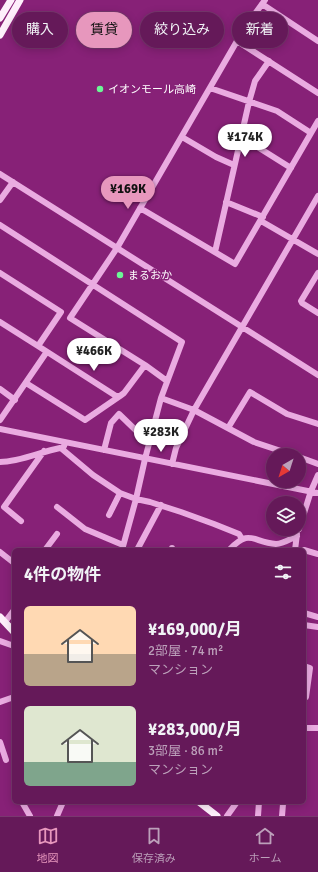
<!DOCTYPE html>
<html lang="ja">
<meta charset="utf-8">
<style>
body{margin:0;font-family:Signika,"Noto Sans JP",sans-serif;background:#6b225f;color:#f1f3f6;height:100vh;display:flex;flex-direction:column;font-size:15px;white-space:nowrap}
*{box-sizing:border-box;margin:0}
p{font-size:13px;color:#bca0ba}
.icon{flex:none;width:22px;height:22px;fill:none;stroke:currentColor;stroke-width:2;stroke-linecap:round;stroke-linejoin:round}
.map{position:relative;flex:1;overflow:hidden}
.sheet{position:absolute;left:12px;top:548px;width:294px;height:256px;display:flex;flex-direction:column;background:#651959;border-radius:6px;box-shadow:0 2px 10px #0003,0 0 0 1px #79386f}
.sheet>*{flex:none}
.banner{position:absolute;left:12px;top:12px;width:294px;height:36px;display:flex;gap:8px}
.needle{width:26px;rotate:219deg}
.fabs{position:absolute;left:266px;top:448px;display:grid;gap:8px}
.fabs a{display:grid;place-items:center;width:40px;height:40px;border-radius:50%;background:#651959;box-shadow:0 2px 10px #0003,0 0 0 1px #79386f;font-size:20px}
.price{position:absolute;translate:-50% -34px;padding:0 9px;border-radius:14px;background:#fff;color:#222;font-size:13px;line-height:26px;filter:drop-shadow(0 1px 2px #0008)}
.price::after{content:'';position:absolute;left:50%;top:24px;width:12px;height:9px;margin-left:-6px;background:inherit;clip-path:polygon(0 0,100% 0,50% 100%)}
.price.selected{background:#e797bd;color:#111}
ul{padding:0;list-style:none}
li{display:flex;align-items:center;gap:12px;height:100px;padding:0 12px}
li span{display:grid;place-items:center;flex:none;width:112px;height:80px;border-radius:6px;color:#555}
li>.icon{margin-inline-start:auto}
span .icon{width:48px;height:48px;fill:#fffc;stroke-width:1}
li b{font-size:17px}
h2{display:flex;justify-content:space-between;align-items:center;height:48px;padding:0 12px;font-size:17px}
.tag{padding:0 14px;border-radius:18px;background:#651959;box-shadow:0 2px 10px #0003,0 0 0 1px #79386f;font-size:14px;line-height:36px}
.tag.selected{background:#e797bd;color:#111}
.dock{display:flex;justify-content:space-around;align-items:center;height:56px;border-top:1px solid #79386f;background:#651959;font-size:11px;color:#bca0ba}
.dock a{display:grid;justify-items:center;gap:2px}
.dock .selected{color:#e797bd}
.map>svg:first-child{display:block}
</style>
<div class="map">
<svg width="318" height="816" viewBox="0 0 318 816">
<rect width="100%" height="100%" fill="#872177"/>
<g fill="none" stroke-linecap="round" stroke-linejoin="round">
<!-- minor -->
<path stroke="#eaabe1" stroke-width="6" d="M262,4L318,41
M237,41L318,93
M210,88L277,111L311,133
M240,136L291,168
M182,137L216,157L234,165
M0,174L318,375
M0,200L13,182
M226,202L263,217
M140,208L235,264L318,121
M261,221L318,254
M0,225L182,342L161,398L145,459L136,499L122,550
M215,252L249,102L255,81L269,61
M0,273L61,312L38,346L0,322
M318,273L301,301L302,303L318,313
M38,346L116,396H120L124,393L145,365
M167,381L145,365L70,318L117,248L237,41L249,22L265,0
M26,383L85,420L120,396
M0,389L15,400
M161,398L194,410L254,442L293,455
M0,420L46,353
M228,428L250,392L287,414L318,424
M0,429L318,493
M62,449L93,475L120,493L136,499L150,502L181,512L214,524L239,534L242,539
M104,450L111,423L119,414L149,443
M299,457L318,464
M0,462C20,462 40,452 60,448L62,449L64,446
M172,464L176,448L194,410L318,196
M57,507L85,529L123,545
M109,515L120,493
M21,521L4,507L44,451
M299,529L311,491L318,475
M45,550L57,534
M137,550L161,505
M172,550V548
M229,550C250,528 252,542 276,544C283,544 290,539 297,536
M295,550L297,534
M304,550L318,554
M0,552L14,563
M304,613L318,617
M5,622L14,610
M304,625L318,627
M0,641L14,646
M304,666L310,668L306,697H304
M0,702L14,697
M304,728H318
M0,742L6,760
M22,802L30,816
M57,816L63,802
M227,816L237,802
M258,816L259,802
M282,816L283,804"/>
<!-- major -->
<path stroke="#feeffb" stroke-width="7" d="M0,18L11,0
M0,35L20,0
M0,617L14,632
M199,802L217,816"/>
</g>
<!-- markers -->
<g fill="#6cf796" stroke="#872177" stroke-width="1.5">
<circle cx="100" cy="89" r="4"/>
<circle cx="120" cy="275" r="4"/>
</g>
<g text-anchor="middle" stroke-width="3" stroke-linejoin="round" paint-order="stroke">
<!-- poi labels -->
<g font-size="11" fill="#fff" stroke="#872177" text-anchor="start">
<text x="108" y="93">イオンモール高崎</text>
<text x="128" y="279">まるおか</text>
</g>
</g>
</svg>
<div class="fabs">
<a><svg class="needle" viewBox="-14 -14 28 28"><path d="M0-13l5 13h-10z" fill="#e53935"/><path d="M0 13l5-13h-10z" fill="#bca0ba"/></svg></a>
<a><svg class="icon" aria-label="layers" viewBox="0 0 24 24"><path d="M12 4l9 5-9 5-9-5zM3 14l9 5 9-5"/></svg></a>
</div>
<b class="price" style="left:245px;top:158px">¥174K</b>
<b class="price selected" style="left:128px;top:210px">¥169K</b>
<b class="price" style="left:94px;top:372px">¥466K</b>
<b class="price" style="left:161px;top:453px">¥283K</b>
<div class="banner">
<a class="tag">購入</a>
<a class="tag selected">賃貸</a>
<a class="tag">絞り込み</a>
<a class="tag">新着</a>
</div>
<section class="sheet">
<h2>4件の物件<svg class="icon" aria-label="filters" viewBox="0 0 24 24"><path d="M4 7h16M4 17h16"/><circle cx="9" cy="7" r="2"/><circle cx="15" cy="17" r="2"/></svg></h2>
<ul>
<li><span style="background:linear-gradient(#ffd9b3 60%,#b9a48a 0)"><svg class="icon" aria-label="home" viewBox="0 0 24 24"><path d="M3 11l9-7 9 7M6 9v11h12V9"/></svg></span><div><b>¥169,000/月</b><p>2部屋 · 74 m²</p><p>マンション</p></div></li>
<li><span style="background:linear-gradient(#dfe7d0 70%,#7fa58c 0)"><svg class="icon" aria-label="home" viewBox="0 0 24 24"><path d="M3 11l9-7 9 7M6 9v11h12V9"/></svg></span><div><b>¥283,000/月</b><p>3部屋 · 86 m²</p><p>マンション</p></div></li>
</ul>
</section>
</div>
<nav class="dock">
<a class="selected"><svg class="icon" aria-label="map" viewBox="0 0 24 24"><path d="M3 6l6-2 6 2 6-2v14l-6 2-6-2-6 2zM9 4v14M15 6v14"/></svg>地図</a>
<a><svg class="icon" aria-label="saved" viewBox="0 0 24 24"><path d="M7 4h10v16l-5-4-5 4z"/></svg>保存済み</a>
<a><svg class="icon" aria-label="home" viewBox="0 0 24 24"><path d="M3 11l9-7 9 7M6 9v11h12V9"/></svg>ホーム</a>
</nav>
